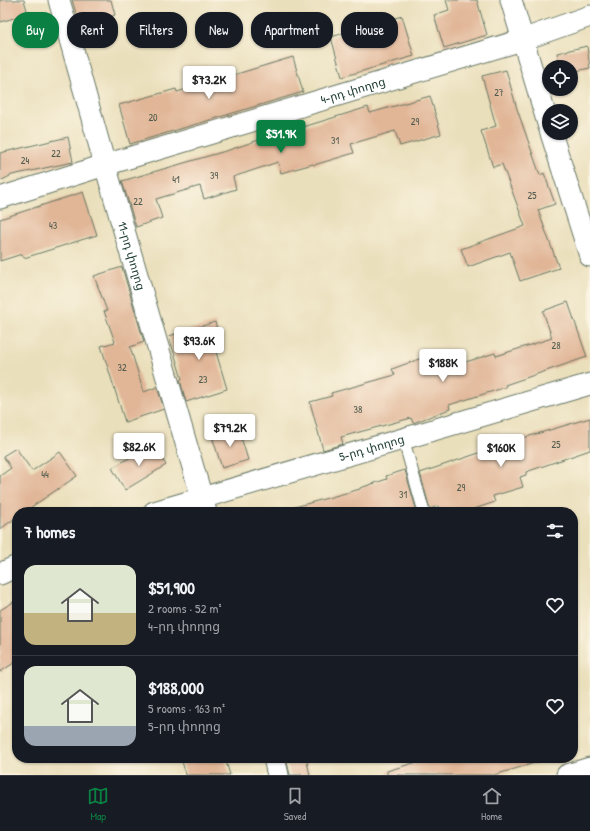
<!DOCTYPE html>
<meta charset="utf-8">
<style>
body{margin:0;font-family:"Patrick Hand","Noto Sans Armenian",sans-serif;background:#20242c;color:#f1f3f6;height:100vh;display:flex;flex-direction:column;font-size:15px;white-space:nowrap}
*{box-sizing:border-box;margin:0}
p{font-size:13px;color:#9ea1a6}
.icon{flex:none;width:22px;height:22px;fill:none;stroke:currentColor;stroke-width:2;stroke-linecap:round;stroke-linejoin:round}
.map{position:relative;flex:1;overflow:hidden}
.sheet{position:absolute;left:12px;top:507px;width:566px;height:256px;display:flex;flex-direction:column;background:#171b24;border-radius:16px;box-shadow:0 1px 3px #0004}
.sheet>*{flex:none}
.hud{position:absolute;left:12px;top:12px;width:566px;height:36px;display:flex;gap:8px}
.controls{position:absolute;left:542px;top:60px;display:grid;gap:8px}
.controls a{display:grid;place-items:center;width:36px;height:36px;border-radius:50%;background:#171b24;box-shadow:0 1px 3px #0004;font-size:20px}
.price{position:absolute;translate:-50% -34px;padding:0 9px;border-radius:4px;background:#fff;color:#222;font-size:13px;line-height:26px;filter:drop-shadow(0 1px 2px #0008)}
.price::after{content:'';position:absolute;left:50%;top:24px;width:12px;height:9px;margin-left:-6px;background:inherit;clip-path:polygon(0 0,100% 0,50% 100%)}
.price.active{background:#0b8043;color:#fff}
ul{padding:0;list-style:none}
li{display:flex;align-items:center;gap:12px;height:100px;padding:0 12px}
li+li{border-top:1px solid #363941}
li span{display:grid;place-items:center;flex:none;width:112px;height:80px;border-radius:12px;color:#555}
li>.icon{margin-inline-start:auto}
span .icon{width:48px;height:48px;fill:#fffc;stroke-width:1}
li b{font-size:17px}
h2{display:flex;justify-content:space-between;align-items:center;height:48px;padding:0 12px;font-size:17px}
.tag{padding:0 14px;border-radius:16px;background:#171b24;box-shadow:0 1px 3px #0004;font-size:14px;line-height:36px}
.tag.active{background:#0b8043;color:#fff}
.tabs{display:flex;justify-content:space-around;align-items:center;height:56px;border-top:1px solid #363941;background:#171b24;font-size:11px;color:#9ea1a6}
.tabs a{display:grid;justify-items:center;gap:2px}
.tabs .active{color:#0b8043}
.map>svg:first-child{display:block}
</style>
<div class="map">
<svg width="590" height="775" viewBox="0 0 590 775">
<rect width="100%" height="100%" fill="#fcf5e5"/>
<filter id="ink" filterUnits="userSpaceOnUse"><feTurbulence type="fractalNoise" baseFrequency=".025" numOctaves="2"/><feDisplacementMap in="SourceGraphic" scale="8" xChannelSelector="R" yChannelSelector="G"/><feConvolveMatrix kernelMatrix="1 2 1 2 8 2 1 2 1" color-interpolation-filters="sRGB"/></filter>
<filter id="wash" filterUnits="userSpaceOnUse"><feTurbulence type="fractalNoise" baseFrequency=".012" numOctaves="4" result="noise"/><feDisplacementMap in="SourceGraphic" scale="16" xChannelSelector="R" yChannelSelector="G"/><feGaussianBlur stdDeviation="0.9" result="paint"/><feColorMatrix in="noise" values="0 0 0 0 0 0 0 0 0 0 0 0 0 0 0 0 0 1.4 0 .05"/><feComposite in="paint" operator="in"/></filter>
<g filter="url(#wash)">
<rect width="100%" height="100%" fill="#eadfbb"/>
<g id="blocks">
<!-- building -->
<path fill="#e1b697" d="M0,0H24L28,14L0,22Z
M72,0H111L115,15L80,26Z
M446,0H477L487,35L444,48L434,15L449,10Z
M402,16L414,56L342,77L331,37Z
M587,46L590,68L571,72V67H560L557,53Z
M293,57L303,92L130,144L119,105L176,89L177,92Z
M506,70L517,109L540,175L544,173L555,204L538,210L559,268L520,281L510,252L468,267L461,249L525,226L502,164L493,167L481,131L496,126L482,76Z
M430,96L441,134L400,146L395,131L351,144L354,153L314,165L313,164L281,173L278,162L233,177L236,189L204,199L200,186L156,199L162,218L136,227L122,181L229,150L300,126V128L368,107L370,113Z
M68,137L73,162L12,175L0,181V153Z
M83,192L97,235L24,258L22,254L0,261V219Z
M122,267L144,342L130,347L144,392L157,387L164,409L125,422L101,346L115,342L104,311H107L94,276Z
M568,302L587,357L505,385L506,387L449,405L450,409L413,423L411,418L341,437L343,444L323,450L310,402L332,396L331,393L395,375L392,369L430,355L436,371L495,353L496,356L552,338L543,311Z
M215,322L223,350L216,352L227,389L186,402L180,380L182,379L169,336Z
M590,418V450L526,472V475L520,477L523,487L493,496L495,502L465,512H440L438,506L430,509L420,473L523,438Z
M238,427L248,460L222,468L212,436Z
M153,444L166,465L125,490L112,468Z
M16,448L32,471L60,452L77,476L24,512H17V517L0,529V476L11,468L3,456Z
M405,470L417,512H295V507L360,489V488L387,479L386,476Z
M17,600V661L0,672V610Z
M181,758H225L230,775H186Z
M286,758H306L310,775H290Z
M430,758H537L538,762L494,775H387V771Z"/>
</g>
</g>
<g filter="url(#ink)">
<use href="#blocks" fill-opacity="0" stroke="#667663" stroke-width="1"/>
<g fill="none" stroke-linecap="round" stroke-linejoin="round">
<!-- lane casing -->
<g stroke="#667663" stroke-width="13">
<path id="lane" d="M403,438L424,512"/>
</g>
<!-- street casing -->
<g stroke="#667663" stroke-width="23">
<g id="street">
<path id="s1" d="M59,0L105,165L206,512"/>
<path d="M511,0L549,127"/>
<path d="M551,133L590,256"/>
<path id="s2" d="M0,198L105,165L522,40L590,16"/>
<path id="s3" d="M154,512L590,384"/>
<path d="M0,574L17,566"/>
<path d="M274,758L278,775"/>
<path d="M567,775L590,768"/>
</g>
</g>
<!-- lane -->
<use href="#lane" stroke="#fff" stroke-width="11"/>
<!-- street -->
<use href="#street" stroke="#fff" stroke-width="21"/>
</g>
</g>
<g text-anchor="middle" stroke-width="3.5" stroke-linejoin="round" paint-order="stroke">
<!-- number labels -->
<g font-size="10" fill="#505b4d">
<text x="499" y="96">27</text>
<text x="153" y="121">20</text>
<text x="415" y="125">29</text>
<text x="335" y="144">31</text>
<text x="56" y="157">22</text>
<text x="25" y="164">24</text>
<text x="214" y="179">39</text>
<text x="176" y="183">41</text>
<text x="532" y="199">25</text>
<text x="138" y="205">22</text>
<text x="53" y="229">43</text>
<text x="556" y="349">28</text>
<text x="122" y="371">32</text>
<text x="203" y="383">23</text>
<text x="358" y="413">38</text>
<text x="556" y="448">25</text>
<text x="45" y="478">44</text>
<text x="461" y="491">29</text>
<text x="403" y="498">31</text>
</g>
<!-- street labels -->
<g font-size="12" fill="#1f3d34" stroke="#fcf5e5">
<text dy="4" stroke="none"><textPath href="#s2" startOffset="369">4-րդ փողոց</textPath></text>
<text dy="4" stroke="none"><textPath href="#s1" startOffset="266">11-րդ փողոց</textPath></text>
<text dy="4" stroke="none"><textPath href="#s3" startOffset="227">5-րդ փողոց</textPath></text>
</g>
</g>
</svg>
<div class="controls">
<a><svg class="icon" aria-label="locate" viewBox="0 0 24 24"><circle cx="12" cy="12" r="6"/><path d="M12 2v4M12 18v4M2 12h4M18 12h4"/></svg></a>
<a><svg class="icon" aria-label="layers" viewBox="0 0 24 24"><path d="M12 4l9 5-9 5-9-5zM3 14l9 5 9-5"/></svg></a>
</div>
<b class="price" style="left:209px;top:100px">$73.2K</b>
<b class="price active" style="left:281px;top:154px">$51.9K</b>
<b class="price" style="left:199px;top:361px">$93.6K</b>
<b class="price" style="left:443px;top:383px">$188K</b>
<b class="price" style="left:230px;top:448px">$79.2K</b>
<b class="price" style="left:139px;top:467px">$82.6K</b>
<b class="price" style="left:501px;top:468px">$160K</b>
<div class="hud">
<a class="tag active">Buy</a>
<a class="tag">Rent</a>
<a class="tag">Filters</a>
<a class="tag">New</a>
<a class="tag">Apartment</a>
<a class="tag">House</a>
</div>
<section class="sheet">
<h2>7 homes<svg class="icon" aria-label="filters" viewBox="0 0 24 24"><path d="M4 7h16M4 17h16"/><circle cx="9" cy="7" r="2"/><circle cx="15" cy="17" r="2"/></svg></h2>
<ul>
<li><span style="background:linear-gradient(#dfe7d0 60%,#c2b280 0)"><svg class="icon" aria-label="home" viewBox="0 0 24 24"><path d="M3 11l9-7 9 7M6 9v11h12V9"/></svg></span><div><b>$51,900</b><p>2 rooms · 52 m²</p><p>4-րդ փողոց</p></div><svg class="icon" aria-label="heart" viewBox="0 0 24 24"><path d="M12 20l-8-8c-3-5 5-10 8-4 3-6 11-1 8 4z"/></svg></li>
<li><span style="background:linear-gradient(#dfe7d0 75%,#9aa5b1 0)"><svg class="icon" aria-label="home" viewBox="0 0 24 24"><path d="M3 11l9-7 9 7M6 9v11h12V9"/></svg></span><div><b>$188,000</b><p>5 rooms · 163 m²</p><p>5-րդ փողոց</p></div><svg class="icon" aria-label="heart" viewBox="0 0 24 24"><path d="M12 20l-8-8c-3-5 5-10 8-4 3-6 11-1 8 4z"/></svg></li>
</ul>
</section>
</div>
<nav class="tabs">
<a class="active"><svg class="icon" aria-label="map" viewBox="0 0 24 24"><path d="M3 6l6-2 6 2 6-2v14l-6 2-6-2-6 2zM9 4v14M15 6v14"/></svg>Map</a>
<a><svg class="icon" aria-label="saved" viewBox="0 0 24 24"><path d="M7 4h10v16l-5-4-5 4z"/></svg>Saved</a>
<a><svg class="icon" aria-label="home" viewBox="0 0 24 24"><path d="M3 11l9-7 9 7M6 9v11h12V9"/></svg>Home</a>
</nav>
